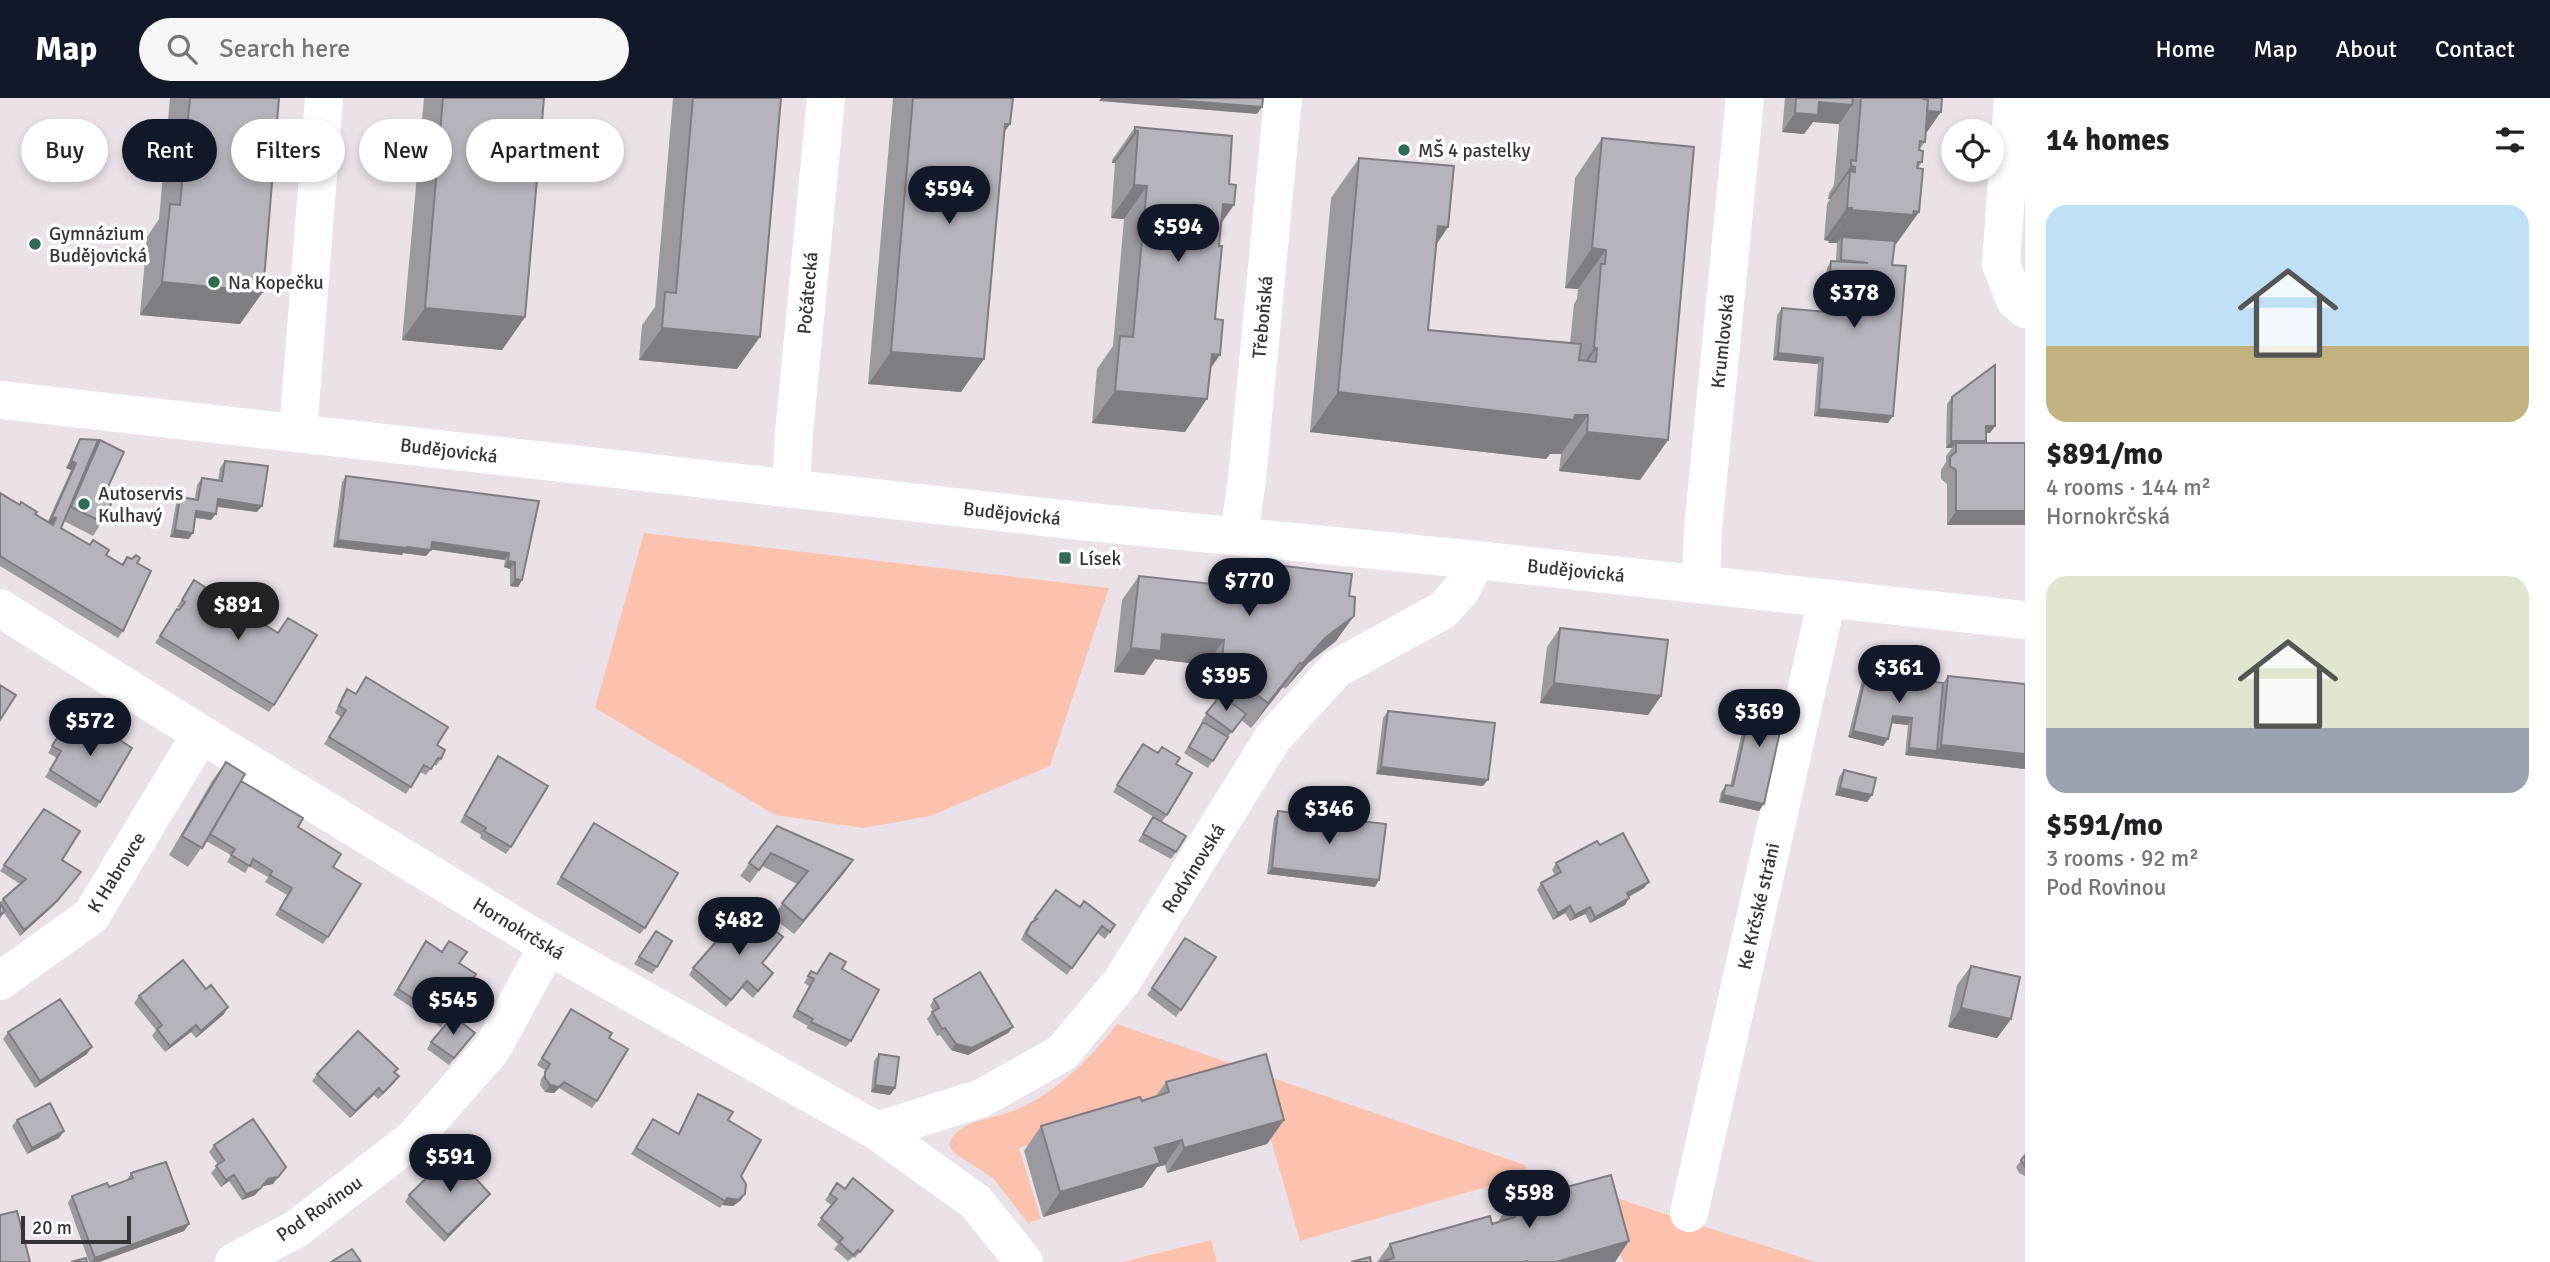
<!DOCTYPE html>
<meta charset="utf-8">
<style>
body{margin:0;font-family:Signika,sans-serif;background:#f6f6f6;color:#202124;height:100vh;display:flex;flex-direction:column;font-size:26px;white-space:nowrap}
*{box-sizing:border-box;margin:0}
p{font-size:23px;color:#757577}
.icon{flex:none;width:38px;height:38px;fill:none;stroke:currentColor;stroke-width:2;stroke-linecap:round;stroke-linejoin:round}
.map{position:relative;flex:1;overflow:hidden}
.panel{display:flex;flex-direction:column;background:#fff;width:525px}
.panel>*{flex:none}
.hud{position:absolute;left:21px;top:21px;width:665px;height:63px;display:flex;gap:14px}
.tools{position:absolute;left:1941px;top:21px;display:grid;gap:14px}
.tools a{display:grid;place-items:center;width:63px;height:63px;border-radius:50%;background:#fff;box-shadow:0 4px 10px #0003;font-size:35px}
.scale{position:absolute;left:21px;bottom:18px;width:110px;box-sizing:border-box;padding-left:7px;border:4px solid #363335;border-top:0;font-size:19px;line-height:24px;white-space:nowrap;color:#363335;-webkit-text-stroke:5px #fff;paint-order:stroke}
.price{position:absolute;translate:-50% -60px;padding:0 16px;border-radius:24px;background:#111827;color:#fff;font-size:23px;line-height:46px;filter:drop-shadow(0 2px 4px #0008)}
.price::after{content:'';position:absolute;left:50%;top:42px;width:21px;height:16px;margin-left:-10px;background:inherit;clip-path:polygon(0 0,100% 0,50% 100%)}
.price.active{background:#222;color:#fff}
ul{padding:0;list-style:none}
li{display:grid;align-content:center;gap:14px;height:371px;padding:0 21px}
li span{display:grid;place-items:center;height:217px;border-radius:21px;color:#555}
li>.icon{margin-inline-start:auto}
span .icon{width:126px;height:126px;fill:#fffc;stroke-width:1}
li b{font-size:30px}
h2{display:flex;justify-content:space-between;align-items:center;height:84px;padding:0 21px;font-size:30px}
.pill{padding:0 24px;border-radius:32px;background:#fff;box-shadow:0 4px 10px #0003;font-size:24px;line-height:63px}
.pill.active{background:#111827;color:#fff}
header{display:flex;align-items:center;gap:42px;box-sizing:border-box;height:98px;padding:0 35px;background:#111827;color:#fff}
header strong{font-size:33px}
nav{display:flex;gap:38px;margin-inline-start:auto;font-size:24px}
.search{width:490px;height:63px;background:#f6f6f6;display:flex;align-items:center;gap:18px;box-sizing:border-box;padding:0 24px;border-radius:38px;color:#757577;font-size:26px}
main{display:flex;flex:1;min-height:0}
.map>svg:first-child{display:block}
</style>
<header>
<strong>Map</strong>
<div class="search"><svg class="icon" aria-label="search" viewBox="0 0 24 24"><circle cx="10" cy="10" r="6"/><path d="M15 15l6 6"/></svg>Search here</div>
<nav><a>Home</a><a>Map</a><a>About</a><a>Contact</a></nav>
</header>
<main>
<div class="map">
<svg width="2025" height="1164" viewBox="0 0 2025 1164">
<rect width="100%" height="100%" fill="#eae2e8"/>
<!-- green -->
<path fill="#fdc2ad" d="M644,435L1109,490L1050,668L930,718L863,730L775,717L595,610Z
M1117,926L1525,1067L1527,1077L1300,1143L1253,979L1019,1050L1041,1121L1028,1125L993,1080L954,1055L949,1047C956,1021 997,1021 1018,1011C1058,993 1091,960 1117,926Z
M1601,1094C1672,1120 1744,1140 1815,1164H1623Z
M1211,1142L1217,1164H1122Z"/>
<g fill="none" stroke-linecap="round" stroke-linejoin="round">
<!-- minor -->
<path stroke="#fff" stroke-width="38" d="M2013,0L2001,166L2015,202L2025,211
M0,302L1080,423L1476,462L2025,522
M298,334L324,0
M791,391L794,335L826,0
M1239,438L1247,381L1283,0
M1701,485L1703,431L1745,0
M0,510L201,636L548,848L877,1033L976,1104L1024,1164
M0,883L91,818L201,636
M877,1033L982,1000L1062,955L1122,883L1273,640L1336,571L1443,512L1461,492L1476,462
M1689,1115L1827,501
M234,1164L296,1131L413,1041L492,951L548,848"/>
</g>
<!-- wall -->
<path fill="#9c9aa1" d="M170,0H279L240,226L140,217L147,139L159,121Z
M424,0H544L525,219L502,252L402,242Z
M673,0H781L737,271L639,262L642,227L655,209Z
M893,0H1013L1004,35L984,261L961,294L868,286Z
M1785,0H1942L1927,34L1925,33V44L1919,52L1922,64L1918,70L1919,114L1896,146H1895L1892,167L1888,325L1814,318L1818,266L1773,262L1777,217L1782,210L1823,214L1827,170L1831,163H1836L1837,145H1828L1829,143L1824,142L1827,106L1830,101H1828L1829,95L1834,87L1839,26L1813,24L1804,36L1782,34Z
M1135,29L1221,125L1210,270L1185,334L1092,325L1097,271L1113,248L1124,121L1111,120L1115,65H1112V62Z
M1602,40L1668,342L1640,382L1559,373L1561,356H1550L1546,361L1310,334L1331,100L1359,60L1448,129L1436,147L1428,232L1570,245L1574,206L1577,201L1578,191L1565,190L1575,80Z
M1952,299L1995,328L1990,335H1986L1985,345L2025,427H1947V386L1941,381V372L1946,364V358L1952,350H1946L1947,306Z
M80,341L95,349L100,342L102,424L93,438L64,423L61,430L89,447L93,442L106,457L122,466L127,459L137,465L123,533L118,540L0,468V395L48,423L71,372L66,370L76,348Z
M225,363L257,414L217,409L216,416L211,422L195,420L189,441L170,439L176,406L180,399L195,401L197,387L202,380L218,383L220,370Z
M346,378L539,403L522,482L518,489L510,488V471L504,469L505,462L431,451L426,458L403,455L402,457L333,449L342,384Z
M1234,462L1336,543L1308,565L1285,591L1283,589L1251,630L1241,622L1227,640L1208,670L1184,655L1203,624L1211,629L1202,622L1216,603L1204,594L1207,567L1155,561L1144,577L1114,574L1122,502L1139,478L1217,487Z
M194,482L278,535L288,520L274,607L269,614L155,545L177,511L179,512L180,510L177,509Z
M1560,530L1661,598L1648,617L1540,605L1547,549Z
M1869,563L1904,580L1943,585L1948,578L2025,586V671L1905,657L1908,627L1892,625L1888,641L1883,648L1848,639L1865,570Z
M347,591L437,647L441,661L436,668L434,666L426,677L420,674L406,696L324,646L341,619L335,615L342,598Z
M1765,592L1759,713L1719,704L1721,694L1726,687L1730,688L1747,612L1752,605L1758,607L1760,598Z
M1388,613L1483,688L1376,676L1383,620Z
M82,617L100,704L96,710L45,679L57,660L48,655L56,641L61,634L69,638Z
M1162,649L1167,717L1162,724L1113,694L1138,652L1158,654Z
M498,658L511,749L506,756L480,740L481,737L460,724Z
M226,664L241,683L298,729L333,769L328,839L323,846L275,817L287,797L265,784L268,779L249,768L245,775L227,764L231,757L206,743L188,769L169,757L212,683Z
M1844,672L1872,697L1867,704L1835,697L1839,679Z
M44,711L62,762L81,774L52,809L20,838L4,815L0,821V805L3,801L20,786L0,773Z
M1278,713L1375,789L1267,776L1274,720Z
M1153,719L1176,754L1171,761L1138,743Z
M594,725L645,830L640,836L556,786Z
M777,728L853,762L844,775L794,836L772,819L797,786L762,768L750,785L740,778Z
M1600,747L1644,790L1629,799L1625,807L1590,825L1585,816L1570,823L1565,815L1553,822L1537,792L1541,785L1555,777L1552,772L1556,765Z
M1056,792L1080,809L1115,827L1105,841L1097,835L1067,877L1021,842L1026,831Z
M656,833L657,869L652,876L634,866Z
M1185,840L1216,859L1176,919L1147,897Z
M426,843L476,876L441,929L393,897Z
M778,846L762,865L768,882L753,900L742,890L726,909L689,877L693,870Z
M830,855L842,871L851,943L846,949L806,930L808,928L792,919L809,888L804,885L807,880L811,873L817,876Z
M1971,868L2011,921L1997,940L1948,929L1957,887Z
M206,891L224,916L196,940L191,934L165,954L152,938L156,932L134,905L139,898Z
M934,901L1013,929L1008,935L968,957L951,952L940,937L937,938L927,921L933,913L930,908Z
M571,911L609,940L597,1003L592,1010L559,990L554,995L545,994L540,987L541,981L546,973L537,967Z
M8,934L87,956L35,990L3,941Z
M470,942L449,967L427,951L431,944Z
M879,956L895,990L890,997L871,994L874,963Z
M395,975L399,978L394,985L378,1001L374,997L350,1020L312,983L317,976Z
M1166,984L1284,1022L1267,1046L1167,1075L1165,1067L1157,1069L1143,1089L1043,1119L1024,1053L1041,1028L1156,998Z
M698,996L728,1022L741,1078V1102L733,1108L722,1107L720,1110L631,1056L653,1021L678,1036L694,1003Z
M17,1022L59,1040L27,1056L12,1028Z
M214,1047L273,1086L263,1088L255,1097L242,1102L229,1083L221,1089L211,1075L218,1067L209,1054Z
M2025,1057V1078L2019,1075L2016,1069Z
M131,1075L189,1126L184,1133L99,1164H89L68,1105L72,1098L109,1089L127,1082Z
M837,1085L845,1091L893,1113L855,1160L853,1159L848,1163L834,1151L838,1146L817,1127L831,1107L825,1102Z
M490,1096L485,1102L444,1144L405,1104L409,1097Z
M1511,1104L1615,1164H1377L1390,1146L1497,1125Z"/>
<!-- shaded-wall -->
<path fill="#7f7d83" d="M1101,0H1151L1262,9L1257,16L1099,3Z
M1819,4L1852,7L1839,26L1813,24L1804,36L1782,34L1795,15Z
M1914,12L1941,14L1927,34L1901,32Z
M1005,26H1010L987,59Z
M1135,33H1138L1115,65H1112Z
M1851,68L1855,69L1850,77V73L1830,101H1828Z
M1134,87L1147,88L1124,121L1111,120Z
M1223,106L1234,107L1211,140Z
M1847,110H1852L1829,143L1824,142Z
M1851,112L1914,113L1919,114L1896,146L1842,139L1837,145H1828Z
M1438,128L1448,129L1421,169Z
M1592,150L1606,152L1578,191L1565,190Z
M162,184L263,194L240,226L140,217Z
M425,210L525,219L502,252L402,242Z
M662,230L760,239L737,271L639,262Z
M1594,250H1597L1569,290H1566Z
M891,254L984,261L961,294L868,286Z
M1778,255L1823,260L1818,266L1773,262Z
M1212,256L1220,257L1197,290Z
M1115,293L1207,301L1185,334L1092,325Z
M1338,294L1588,317L1561,356H1550L1546,361L1310,334Z
M1819,311L1893,318L1888,325L1814,318Z
M1986,328H1995L1990,335H1982Z
M1587,334L1668,342L1640,382L1559,373Z
M1951,343H1986L1982,350L1956,345L1952,350H1946Z
M71,363L76,365L71,372L66,370Z
M218,401L262,408L257,414L214,408Z
M196,413L216,416L211,422L192,419Z
M1956,413H2025V427H1947Z
M52,419L56,420L51,427L47,425Z
M175,432L193,435L189,441L170,439Z
M338,442L407,449L431,452L426,458L403,455L402,457L333,449Z
M432,444L509,455L505,462L427,451Z
M508,463L515,464L510,471L504,469Z
M515,481L522,482L518,489L510,488Z
M1354,518L1336,543L1308,565L1285,591L1302,566L1325,540Z
M1162,536L1224,542L1207,567L1155,561L1144,577L1114,574L1131,550Z
M1300,565L1283,589L1251,630L1268,605Z
M1554,585L1661,598L1648,617L1540,605Z
M1893,618L1912,620L1908,627L1888,625Z
M1853,633L1888,641L1883,648L1848,639Z
M1941,647L2025,656V671L1932,660Z
M1909,650L1937,653L1932,660L1905,657Z
M1381,669L1488,682L1483,688L1376,676Z
M1840,690L1872,697L1867,704L1835,697Z
M1723,697L1764,706L1759,713L1719,704Z
M853,762L844,775L794,836L803,823Z
M1272,770L1379,782L1375,789L1267,776Z
M81,774L52,809L20,838L24,832Z
M1649,784L1644,790L1622,802L1627,795Z
M1629,800L1625,807L1590,825L1595,819Z
M1570,808L1565,815L1553,822L1558,815Z
M1590,809L1585,816L1570,823L1575,817Z
M228,909L224,916L196,940L201,933Z
M1961,910L2011,921L1997,940L1948,929Z
M196,927L191,934L165,954L170,948Z
M1013,929L1008,935L968,957L951,952L956,946Z
M92,949L87,956L35,990L40,983Z
M399,978L394,985L378,1001L383,995Z
M564,984L559,990L554,995L545,994L550,987Z
M875,987L895,990L890,997L871,994Z
M379,990L374,997L350,1020L355,1013Z
M1284,1022L1267,1046L1167,1075L1184,1050Z
M64,1033L59,1040L27,1056L32,1050Z
M1182,1042L1165,1067L1157,1069L1143,1089L1043,1119L1060,1094L1155,1050Z
M286,1069L273,1086L263,1088L255,1097L242,1102L246,1096Z
M234,1077L229,1083L221,1089L226,1082Z
M490,1096L485,1102L444,1144L448,1137Z
M745,1096L741,1102L733,1108L722,1107L727,1100Z
M189,1126L184,1133L99,1164H92L95,1160Z
M1629,1143L1615,1164H1556Z"/>
<!-- building -->
<path fill="#b5b3bb" stroke="#7f7d83" stroke-width="2" d="M190,0H279L263,194L162,184L170,106L180,107Z
M443,0H544L525,219L425,210Z
M693,0H781L760,239L662,230L665,194L676,195Z
M913,0H1013L1010,26H1005L984,261L891,254Z
M1151,0H1263L1262,9Z
M1796,0H1853L1852,7L1819,4L1818,17L1795,15Z
M1861,0H1923V1L1928,2L1925,44L1920,43L1919,52L1923,53L1922,64H1918L1917,70L1923,71L1919,114L1914,113L1913,117L1851,112L1852,110H1847L1850,73L1855,74V69L1851,68V62L1856,63Z
M1923,0H1942L1941,14L1927,13L1928,2L1923,1Z
M1135,29L1232,38L1229,86L1236,87L1234,107L1223,106L1219,148H1222L1215,221L1223,222L1220,257L1212,256L1207,301L1115,293L1120,238L1133,239L1147,88L1134,87L1138,33H1135Z
M1602,40L1694,49L1668,342L1587,334L1588,317H1575L1574,322L1338,294L1359,60L1454,68L1448,129L1438,128L1428,232L1581,246L1579,262L1596,264L1597,250H1594L1601,166H1605L1606,152L1592,150Z
M1842,139L1895,143L1892,167L1906,168L1893,318L1819,311L1823,260L1778,255L1782,210L1827,214L1831,163L1868,165L1841,162Z
M1995,267V328H1986V343H1951L1952,299Z
M80,341L98,342L61,430L90,447L93,442L109,452L106,457L123,467L127,459L132,461L136,457L140,460L137,465L151,473L123,533L0,458V395L20,407L21,404L37,414L35,416L53,427L56,420L52,419L76,365L71,363Z
M100,342L124,354L102,402L111,406L102,424L71,409Z
M1956,345H2025V413H1956V372L1950,368V359L1956,354Z
M225,363L268,368L262,408L218,401L216,416L196,413L193,435L175,432L180,399L198,402L202,380L222,383Z
M346,378L539,403L522,482L515,481V464L508,463L509,455L432,444L431,452L407,449L406,450L338,442Z
M1234,462L1352,476L1349,498L1355,499L1354,518L1325,540L1302,566L1300,565L1268,605L1221,570L1224,542L1162,536L1161,553L1131,550L1139,478L1231,488Z
M194,482L278,535L288,520L317,537L274,607L160,538L177,511L179,512L185,504L182,502Z
M1560,530L1668,542L1661,598L1554,585Z
M1869,563L1905,566L1904,580L1943,585L1937,653L1909,650L1912,620L1893,618L1888,641L1853,633Z
M1948,578L2025,586V656L1941,647Z
M366,579L448,629L437,647L445,652L441,661L438,660L431,671L424,667L411,689L329,639L346,612L339,608L347,591L356,596Z
M0,587L16,597L0,622Z
M1765,592L1788,597L1764,706L1723,697L1726,687L1733,688L1752,605L1761,608Z
M1221,597L1246,616L1232,634L1206,615Z
M1388,613L1495,625L1488,682L1381,669Z
M82,617L132,650L100,704L50,672L61,653L52,648L61,634L70,639Z
M1203,624L1228,639L1213,663L1189,649Z
M1143,646L1158,655L1162,649L1180,660L1176,666L1192,675L1167,717L1117,687Z
M498,658L548,688L511,749L484,733L486,730L465,717Z
M226,664L245,676L202,750L182,738Z
M1844,672L1876,680L1872,697L1840,690Z
M241,683L303,720L298,729L341,756L333,769L361,786L328,839L280,811L292,790L270,777L272,773L253,761L250,768L231,757L235,751L210,736Z
M44,711L80,733L62,762L81,774L57,803L24,832L3,801L26,781L4,767Z
M1278,713L1386,726L1379,782L1272,770Z
M1153,719L1186,738L1176,754L1143,736Z
M594,725L678,775L645,830L561,779Z
M777,728L853,762L803,823L782,805L808,773L771,755L759,772L749,765Z
M1623,735L1649,784L1627,795L1629,800L1595,819L1590,809L1575,817L1570,808L1558,815L1541,785L1561,774L1556,765L1597,743L1600,747Z
M1056,792L1080,809L1084,803L1115,827L1110,834L1102,828L1072,870L1026,836L1031,825L1037,821L1035,820Z
M0,805L5,813L0,817Z
M742,814L769,838L774,832L783,839L762,865L773,875L758,893L747,883L731,902L693,870Z
M656,833L672,843L657,869L639,859Z
M1185,840L1216,859L1181,912L1152,890Z
M426,843L442,854L449,843L467,854L459,865L476,876L446,922L398,891Z
M830,855L846,864L842,871L879,892L851,943L811,924L813,921L797,912L814,881L808,878L811,873L817,876Z
M183,862L206,891L211,887L228,909L201,933L196,927L170,948L157,931L162,927L139,898Z
M1971,868L2020,879L2011,921L1961,910Z
M980,874L1013,929L972,950L956,946L945,930L942,931L932,914L939,910L934,901Z
M60,901L92,949L40,983L8,934Z
M571,911L612,935L609,940L628,951L597,1003L564,984L559,989L550,987L545,980V974L550,966L542,960Z
M453,918L475,935L454,960L431,944Z
M358,933L398,971L394,974L399,978L383,995L379,990L355,1013L317,976Z
M879,956L899,959L895,990L875,987Z
M1266,956L1284,1022L1184,1050L1182,1042L1155,1050L1160,1065L1060,1094L1041,1028L1140,999L1142,1003L1169,994L1166,984Z
M698,996L733,1014L728,1022L761,1042L741,1078L746,1086L745,1096L738,1102L727,1100L725,1103L636,1050L653,1021L679,1036Z
M50,1005L64,1033L32,1050L17,1022Z
M253,1021L286,1069L278,1079L268,1081L260,1091L246,1096L234,1077L226,1082L216,1068L224,1062L214,1047Z
M452,1055L490,1096L448,1137L409,1097Z
M2025,1057V1069L2021,1062Z
M166,1064L189,1126L95,1160L72,1098L107,1085L109,1089L133,1080L131,1075Z
M1611,1077L1629,1143L1556,1164H1527V1163L1523,1164H1380L1394,1160L1390,1146L1490,1118L1492,1126L1515,1119L1511,1104Z
M853,1080L893,1113L860,1154L858,1152L853,1157L839,1144L843,1140L821,1120L837,1101L830,1096L837,1085L845,1091Z
M17,1113L30,1164H0V1117Z
M352,1151L361,1164H331Z
M1370,1159L1371,1164H1351Z
M86,1160L87,1164H71Z"/>
<!-- markers -->
<g fill="#316b53" stroke="#fff" stroke-width="2.5">
<circle cx="1404" cy="52" r="7"/>
<circle cx="35" cy="146" r="7"/>
<circle cx="214" cy="184" r="7"/>
<circle cx="84" cy="406" r="7"/>
<rect x="1058" y="453" width="14" height="14" rx="3.5"/>
</g>
<g text-anchor="middle" stroke-width="7" stroke-linejoin="round" paint-order="stroke">
<!-- poi labels -->
<g font-size="19" fill="#363335" stroke="#fff" text-anchor="start">
<text x="1418" y="59">MŠ 4 pastelky</text>
<text x="49" y="142">Gymnázium<tspan x="49" dy="22">Budějovická</tspan></text>
<text x="228" y="191">Na Kopečku</text>
<text x="98" y="402">Autoservis<tspan x="98" dy="22">Kulhavý</tspan></text>
<text x="1079" y="467">Lísek</text>
</g>
<!-- street labels -->
<g font-size="19" fill="#363335" stroke="#fff">
<text transform="translate(807 195) rotate(-85)" y="7">Počátecká</text>
<text transform="translate(1262 219) rotate(-85)" y="7">Třeboňská</text>
<text transform="translate(1722 243) rotate(-84)" y="7">Krumlovská</text>
<text transform="translate(449 352) rotate(7)" y="7">Budějovická</text>
<text transform="translate(1012 415) rotate(6)" y="7">Budějovická</text>
<text transform="translate(1576 472) rotate(6)" y="7">Budějovická</text>
<text transform="translate(1193 770) rotate(-58)" y="7">Rodvinovská</text>
<text transform="translate(116 774) rotate(-58)" y="7">K Habrovce</text>
<text transform="translate(1758 808) rotate(-77)" y="7">Ke Krčské stráni</text>
<text transform="translate(519 830) rotate(31)" y="7">Hornokrčská</text>
<text transform="translate(319 1110) rotate(-35)" y="7">Pod Rovinou</text>
</g>
</g>
</svg>
<div class="tools">
<a><svg class="icon" aria-label="locate" viewBox="0 0 24 24"><circle cx="12" cy="12" r="6"/><path d="M12 2v4M12 18v4M2 12h4M18 12h4"/></svg></a>
</div>
<div class="scale">20 m</div>
<b class="price" style="left:949px;top:128px">$594</b>
<b class="price" style="left:1178px;top:166px">$594</b>
<b class="price" style="left:1854px;top:232px">$378</b>
<b class="price" style="left:1249px;top:520px">$770</b>
<b class="price active" style="left:238px;top:544px">$891</b>
<b class="price" style="left:1899px;top:607px">$361</b>
<b class="price" style="left:1226px;top:615px">$395</b>
<b class="price" style="left:1759px;top:651px">$369</b>
<b class="price" style="left:90px;top:660px">$572</b>
<b class="price" style="left:1329px;top:748px">$346</b>
<b class="price" style="left:739px;top:859px">$482</b>
<b class="price" style="left:453px;top:939px">$545</b>
<b class="price" style="left:450px;top:1096px">$591</b>
<b class="price" style="left:1529px;top:1132px">$598</b>
<div class="hud">
<a class="pill">Buy</a>
<a class="pill active">Rent</a>
<a class="pill">Filters</a>
<a class="pill">New</a>
<a class="pill">Apartment</a>
</div>
</div>
<section class="panel">
<h2>14 homes<svg class="icon" aria-label="filters" viewBox="0 0 24 24"><path d="M4 7h16M4 17h16"/><circle cx="9" cy="7" r="2"/><circle cx="15" cy="17" r="2"/></svg></h2>
<ul>
<li><span style="background:linear-gradient(#bfe0f5 65%,#c2b280 0)"><svg class="icon" aria-label="home" viewBox="0 0 24 24"><path d="M3 11l9-7 9 7M6 9v11h12V9"/></svg></span><div><b>$891/mo</b><p>4 rooms · 144 m²</p><p>Hornokrčská</p></div></li>
<li><span style="background:linear-gradient(#dfe7d0 70%,#9aa5b1 0)"><svg class="icon" aria-label="home" viewBox="0 0 24 24"><path d="M3 11l9-7 9 7M6 9v11h12V9"/></svg></span><div><b>$591/mo</b><p>3 rooms · 92 m²</p><p>Pod Rovinou</p></div></li>
</ul>
</section>
</main>
